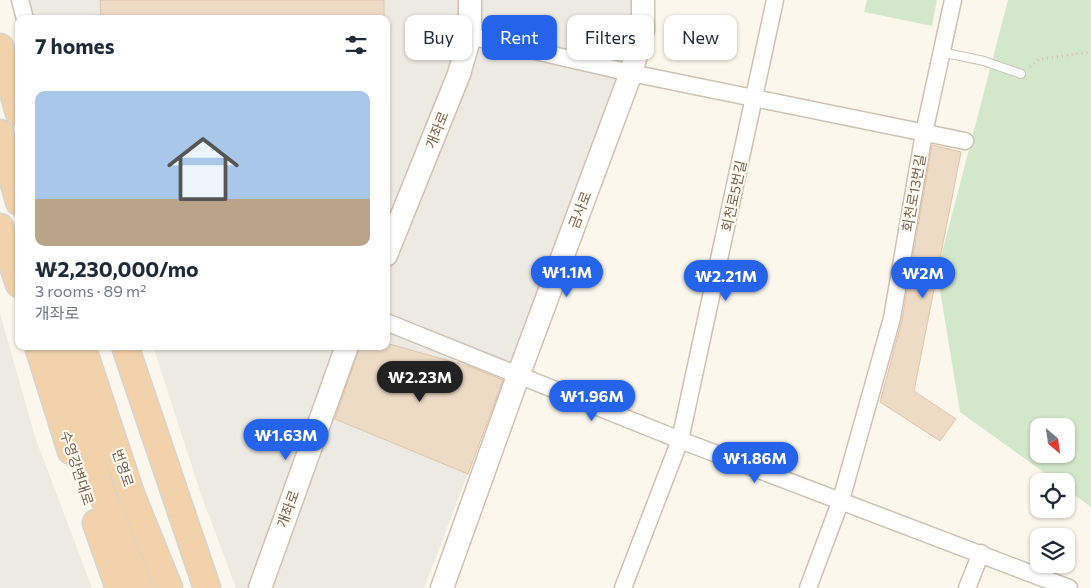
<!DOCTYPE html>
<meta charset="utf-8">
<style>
body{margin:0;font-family:Commissioner,"Noto Sans KR",sans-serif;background:#f6f6f7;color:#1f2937;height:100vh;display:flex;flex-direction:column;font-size:19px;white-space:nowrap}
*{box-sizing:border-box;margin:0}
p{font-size:16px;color:#747a83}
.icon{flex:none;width:28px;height:28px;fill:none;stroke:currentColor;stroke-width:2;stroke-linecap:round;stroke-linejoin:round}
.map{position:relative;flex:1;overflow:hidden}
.details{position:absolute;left:15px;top:15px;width:375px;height:335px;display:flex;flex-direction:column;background:#fff;border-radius:10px;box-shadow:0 1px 4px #0004}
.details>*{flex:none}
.guide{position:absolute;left:405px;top:15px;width:475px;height:45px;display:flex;gap:10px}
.needle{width:32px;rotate:151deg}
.buttons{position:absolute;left:1030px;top:418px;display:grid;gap:10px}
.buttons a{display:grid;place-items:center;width:45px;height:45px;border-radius:10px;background:#fff;box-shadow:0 1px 4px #0004;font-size:25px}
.price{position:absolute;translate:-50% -42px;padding:0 11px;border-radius:18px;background:#2563eb;color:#fff;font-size:16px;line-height:32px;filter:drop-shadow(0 1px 2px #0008)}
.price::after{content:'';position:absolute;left:50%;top:30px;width:15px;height:11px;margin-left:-8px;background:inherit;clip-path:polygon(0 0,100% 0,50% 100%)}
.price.current{background:#222;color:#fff}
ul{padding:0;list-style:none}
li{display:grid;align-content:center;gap:10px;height:265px;padding:0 20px}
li+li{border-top:1px solid #e0e1e3}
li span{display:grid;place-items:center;height:155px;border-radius:10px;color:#555}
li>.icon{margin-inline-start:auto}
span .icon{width:90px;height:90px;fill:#fffc;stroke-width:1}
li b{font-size:21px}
h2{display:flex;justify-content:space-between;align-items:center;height:60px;padding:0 20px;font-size:21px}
.tag{padding:0 18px;border-radius:10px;background:#fff;box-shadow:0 1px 4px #0004;font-size:18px;line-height:45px}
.tag.current{background:#2563eb;color:#fff}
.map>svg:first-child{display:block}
</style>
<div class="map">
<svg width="1091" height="588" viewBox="0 0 1091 588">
<rect width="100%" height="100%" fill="#fbf7ec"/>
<!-- industrial -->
<path fill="#edeae4" d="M29,0H633L622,71L424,588H236L201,494L153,346H386V19H34Z
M0,313L35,437L92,588H0Z"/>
<!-- green -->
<path fill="#d3e8cb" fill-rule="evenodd" d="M867,0H937L932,26L864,12Z
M1008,0H1091V507L1066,489V481H1056L960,412L937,272ZM1039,426H1066V454H1039Z"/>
<!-- building -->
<path fill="#eedbc6" stroke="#e0c4a8" d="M100,0H384V19H101Z
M932,145L961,152L914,391L956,419L940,441L880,402L902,320Z
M386,343L471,367L503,380L468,474L335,419L360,346H386Z"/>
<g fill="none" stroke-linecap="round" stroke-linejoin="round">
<!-- service casing -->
<g stroke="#cdc1b2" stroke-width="10">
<path id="service" d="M941,52L984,61L1021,74"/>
</g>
<!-- minor casing -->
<g stroke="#cdc1b2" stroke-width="19">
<path id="minor" d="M20,0L25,19
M470,36L631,73L965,141
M386,322L680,440L1069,588
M623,588L680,440L775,0
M808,588L841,500L892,318L924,133L953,0
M967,588L981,553"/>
</g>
<!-- secondary casing -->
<g stroke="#cfc2b0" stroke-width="25">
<path id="secondary" d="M386,255L459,74L470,36V0
M260,588L347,346
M442,588L518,376L631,73L643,30V0"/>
</g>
<!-- trunk casing -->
<g stroke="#d8d3ce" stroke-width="29">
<path id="trunk" d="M0,47L19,113
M0,133L19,202
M0,227L19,284
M38,346L71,451
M59,346L101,491L140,588
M82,346L131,494L169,588
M125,346L207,588
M96,523L119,588"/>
</g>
<!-- path -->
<path stroke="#d4bea8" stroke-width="3" stroke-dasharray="1 4" stroke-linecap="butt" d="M1030,67L1039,59L1091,52"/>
<!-- service -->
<use href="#service" stroke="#fff" stroke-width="8"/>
<!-- minor -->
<use href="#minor" stroke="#fff" stroke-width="16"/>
<!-- secondary -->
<use href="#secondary" stroke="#fff" stroke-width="22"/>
<!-- trunk -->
<use href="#trunk" stroke="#f1d2aa" stroke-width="26"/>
</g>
<g text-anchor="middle" stroke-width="4" stroke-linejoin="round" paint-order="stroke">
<!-- street labels -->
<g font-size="14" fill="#756250" stroke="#fefbf3">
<text transform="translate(437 130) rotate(-68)" y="5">개좌로</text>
<text transform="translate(914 193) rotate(-80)" y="5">회천로13번길</text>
<text transform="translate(734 196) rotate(-78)" y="5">회천로5번길</text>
<text transform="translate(580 210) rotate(-69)" y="5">금사로</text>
<text transform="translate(77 468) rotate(72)" y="5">수영강변대로</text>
<text transform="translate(123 468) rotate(71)" y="5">번영로</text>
<text transform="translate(288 509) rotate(-70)" y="5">개좌로</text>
</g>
</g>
</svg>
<div class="buttons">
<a><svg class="needle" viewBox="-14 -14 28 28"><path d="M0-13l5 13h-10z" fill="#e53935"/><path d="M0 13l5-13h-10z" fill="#747a83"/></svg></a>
<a><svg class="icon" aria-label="locate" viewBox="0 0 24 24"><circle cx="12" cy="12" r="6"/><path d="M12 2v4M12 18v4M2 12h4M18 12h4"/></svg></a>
<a><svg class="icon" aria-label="layers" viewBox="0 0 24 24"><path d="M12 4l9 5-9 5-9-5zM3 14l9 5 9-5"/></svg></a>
</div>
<b class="price" style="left:567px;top:298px">₩1.1M</b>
<b class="price" style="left:923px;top:299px">₩2M</b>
<b class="price" style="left:726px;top:302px">₩2.21M</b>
<b class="price current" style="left:420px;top:403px">₩2.23M</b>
<b class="price" style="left:592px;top:422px">₩1.96M</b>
<b class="price" style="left:286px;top:461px">₩1.63M</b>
<b class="price" style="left:755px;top:484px">₩1.86M</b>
<div class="guide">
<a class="tag">Buy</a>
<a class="tag current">Rent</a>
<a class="tag">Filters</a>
<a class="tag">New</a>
</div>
<section class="details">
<h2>7 homes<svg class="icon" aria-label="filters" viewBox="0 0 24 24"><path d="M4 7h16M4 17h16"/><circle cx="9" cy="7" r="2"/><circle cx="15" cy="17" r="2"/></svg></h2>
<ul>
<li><span style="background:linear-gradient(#a9c7e8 70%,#b9a48a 0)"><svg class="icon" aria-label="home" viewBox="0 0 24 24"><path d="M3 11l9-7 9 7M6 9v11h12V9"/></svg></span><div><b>₩2,230,000/mo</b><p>3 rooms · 89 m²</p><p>개좌로</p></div></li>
</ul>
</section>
</div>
